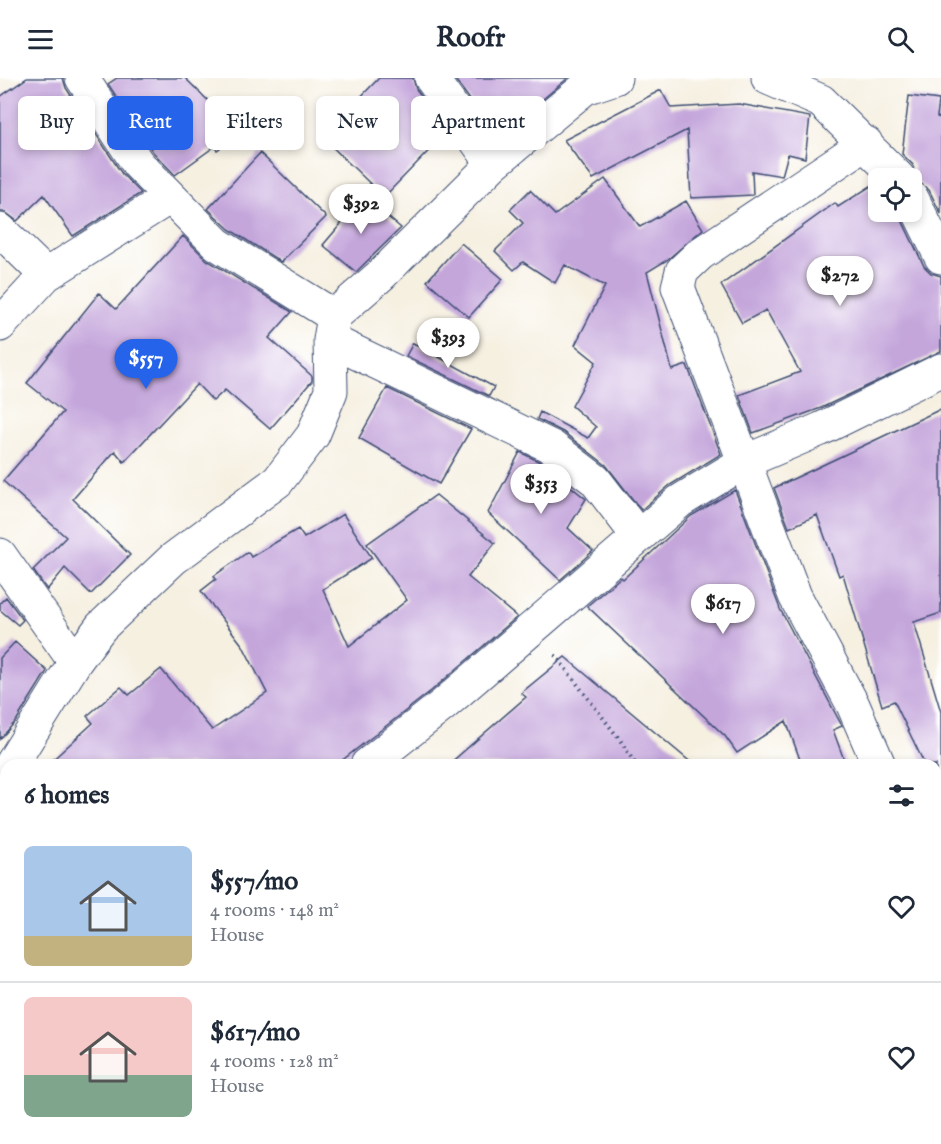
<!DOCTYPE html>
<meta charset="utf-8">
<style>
body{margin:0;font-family:"IM FELL English",serif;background:#f6f6f7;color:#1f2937;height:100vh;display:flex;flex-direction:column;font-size:22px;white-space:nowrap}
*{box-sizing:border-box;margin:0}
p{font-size:20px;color:#747a83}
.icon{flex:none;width:33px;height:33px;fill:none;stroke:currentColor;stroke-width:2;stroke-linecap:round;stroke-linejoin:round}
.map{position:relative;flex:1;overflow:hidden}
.details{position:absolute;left:0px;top:681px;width:942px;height:386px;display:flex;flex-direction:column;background:#fff;border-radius:18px 18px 0 0;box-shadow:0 3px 9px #0003}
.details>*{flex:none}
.top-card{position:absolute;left:18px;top:18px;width:600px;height:54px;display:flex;gap:12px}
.tools{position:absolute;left:868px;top:90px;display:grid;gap:12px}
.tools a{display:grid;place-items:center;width:54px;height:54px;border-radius:9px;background:#fff;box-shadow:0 3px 9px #0003;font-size:30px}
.price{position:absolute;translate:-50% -51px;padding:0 14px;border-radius:21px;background:#fff;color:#222;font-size:20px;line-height:39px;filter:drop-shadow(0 2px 3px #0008)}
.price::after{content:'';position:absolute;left:50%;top:36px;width:18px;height:14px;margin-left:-9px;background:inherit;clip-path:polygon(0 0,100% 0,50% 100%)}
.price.active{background:#2563eb;color:#fff}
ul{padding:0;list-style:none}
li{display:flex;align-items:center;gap:18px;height:150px;padding:0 24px}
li+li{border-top:2px solid #e0e1e3}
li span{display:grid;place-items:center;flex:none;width:168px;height:120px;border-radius:9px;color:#555}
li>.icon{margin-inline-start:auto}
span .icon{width:72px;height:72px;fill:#fffc;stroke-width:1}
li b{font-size:26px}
h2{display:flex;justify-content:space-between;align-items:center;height:72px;padding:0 24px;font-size:26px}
.pill{padding:0 21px;border-radius:9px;background:#fff;box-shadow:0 3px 9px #0003;font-size:21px;line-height:54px}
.pill.active{background:#2563eb;color:#fff}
header{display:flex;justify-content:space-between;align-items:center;height:78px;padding:0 24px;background:#fff;font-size:27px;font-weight:700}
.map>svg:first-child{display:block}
</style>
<header><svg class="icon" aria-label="menu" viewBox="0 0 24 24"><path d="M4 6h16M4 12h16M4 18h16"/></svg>Roofr<svg class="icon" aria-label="search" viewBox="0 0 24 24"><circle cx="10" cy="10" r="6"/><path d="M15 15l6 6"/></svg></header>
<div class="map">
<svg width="941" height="1066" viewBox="0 0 941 1066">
<rect width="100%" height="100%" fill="#fff"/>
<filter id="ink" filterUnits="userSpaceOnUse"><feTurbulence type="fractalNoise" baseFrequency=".0167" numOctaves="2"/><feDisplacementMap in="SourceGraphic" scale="12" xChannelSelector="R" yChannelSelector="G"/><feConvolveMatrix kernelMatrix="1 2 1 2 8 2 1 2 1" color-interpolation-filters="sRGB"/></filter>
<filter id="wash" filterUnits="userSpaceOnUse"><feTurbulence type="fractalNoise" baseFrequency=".008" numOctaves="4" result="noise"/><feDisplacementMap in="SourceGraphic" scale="24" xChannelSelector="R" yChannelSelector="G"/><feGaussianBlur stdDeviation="1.35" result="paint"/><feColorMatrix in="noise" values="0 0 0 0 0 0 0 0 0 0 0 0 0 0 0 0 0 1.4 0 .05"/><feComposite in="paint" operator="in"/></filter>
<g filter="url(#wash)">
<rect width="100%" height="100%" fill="#f6f0e1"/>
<g id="blocks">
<!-- building -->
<path fill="#c4a6db" d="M27,0H63L66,10L122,96L141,115L73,158L44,117L17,143L5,134H0V19Z
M117,0H185L241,55L217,72L214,69L175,97L153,74L108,6Z
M379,0H413L416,11L447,54L384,119L322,59Z
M454,0H568L537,26L535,23L506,51L476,22L473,26Z
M661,12L671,30L739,26L810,39L805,80L788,76L782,98L752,93L753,117L691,120L687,52L593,101L564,62Z
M909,18L939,22L937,39L941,40V136L929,112L917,103L913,87L902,76Z
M260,75L326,139L281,184L229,151L208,131Z
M605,101L640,149L686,123L703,151L667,182L647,194L672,292L687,287L721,376L670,407L641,432L606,387L563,354L537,341L540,334L588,360L596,349L572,328L596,284L575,267L605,208L565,187L555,205L523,184L514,192L495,173L523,145L510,132L530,112L555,137Z
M877,104L879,134H898L924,188L931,195L941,198V273L821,330L753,355L739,317L800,294L766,232L742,245L721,207L835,125L838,129Z
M364,119L401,150L356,194L323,167Z
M183,158L207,182L292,234L269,260L312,298V303L270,351L225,312L213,323L197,306L124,384L115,373L73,421L130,477L91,516L65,490L47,512L33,492L66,459L3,403L63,334L27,305L99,215L116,231Z
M461,165L503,201L469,239L427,203Z
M413,265L494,309L489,318L406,278Z
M387,310L471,351L439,406L359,360Z
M941,331V535L914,544L941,634V722L936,711V687H925L894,623L882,628L843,496L839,498L817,437L789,450L774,410Z
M520,374L542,385L586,421L568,450L593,473L560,502L488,435Z
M735,412L780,531L842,648L833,652L846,687H802L786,643L737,675L725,658L587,528L621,499L623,501L691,438Z
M436,417L495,465L468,499L517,539L431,613L336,687H47L93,645L87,638L121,609L129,617L161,591L212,652L267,615L243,568L201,513L216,501L214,498L248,474L251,479L298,451L304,460L343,436L372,480L323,511L349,568L407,522L367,466Z
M6,519L23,542L18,547L0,532V525Z
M15,564L47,593L16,643L0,661V580Z
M565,579L694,687H448L526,619L521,615Z"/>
</g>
</g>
<g filter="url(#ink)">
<use href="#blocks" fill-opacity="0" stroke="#3c4c72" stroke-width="1.5"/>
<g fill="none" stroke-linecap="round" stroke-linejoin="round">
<!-- minor casing -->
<g stroke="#3c4c72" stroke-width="35">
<path id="minor" d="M82,0L138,86L217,166L334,238
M431,0L493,86
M768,0L821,23L899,100
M866,65L700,176L682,193L678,209L795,518L853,627L879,687
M912,120L941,179
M0,152L46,197
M0,247L46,197L170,119
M330,262L552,369L595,402L638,458
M0,477L75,584
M11,687L75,584L101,549L173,481L278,403L313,357L331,313L330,262L334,238L381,197L493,86L585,10L615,0
M367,687L443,627L680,423L744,384L821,351L941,292
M936,831L941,844
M936,877L941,876
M297,1060V1066
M65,1066L82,1060"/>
</g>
<!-- path -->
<path stroke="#3c4c72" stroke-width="4" stroke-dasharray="1.5 4.5" stroke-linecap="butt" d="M555,577L620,662L636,687"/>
<!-- minor -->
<use href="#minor" stroke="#fff" stroke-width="33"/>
</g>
</g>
</svg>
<div class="tools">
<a><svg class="icon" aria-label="locate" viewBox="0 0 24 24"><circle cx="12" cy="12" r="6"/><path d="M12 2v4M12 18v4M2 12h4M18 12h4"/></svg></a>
</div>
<b class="price" style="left:361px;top:157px">$392</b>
<b class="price" style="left:840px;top:229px">$272</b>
<b class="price" style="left:448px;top:291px">$393</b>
<b class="price active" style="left:146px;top:312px">$557</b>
<b class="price" style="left:541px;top:437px">$353</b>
<b class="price" style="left:723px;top:557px">$617</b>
<div class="top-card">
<a class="pill">Buy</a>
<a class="pill active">Rent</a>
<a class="pill">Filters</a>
<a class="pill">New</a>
<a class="pill">Apartment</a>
</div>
<section class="details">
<h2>6 homes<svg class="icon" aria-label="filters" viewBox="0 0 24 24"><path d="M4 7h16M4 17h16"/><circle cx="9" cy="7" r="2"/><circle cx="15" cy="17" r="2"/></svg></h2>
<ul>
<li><span style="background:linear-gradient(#a9c7e8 75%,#c2b280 0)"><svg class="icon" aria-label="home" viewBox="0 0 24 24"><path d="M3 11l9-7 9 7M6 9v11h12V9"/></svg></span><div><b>$557/mo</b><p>4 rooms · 148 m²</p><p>House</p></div><svg class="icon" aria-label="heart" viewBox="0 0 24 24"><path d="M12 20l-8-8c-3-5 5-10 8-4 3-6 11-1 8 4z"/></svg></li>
<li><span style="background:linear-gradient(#f6c9c9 65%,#7fa58c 0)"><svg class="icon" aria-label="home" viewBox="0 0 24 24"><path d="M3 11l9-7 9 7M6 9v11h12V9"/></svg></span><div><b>$617/mo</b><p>4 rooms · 128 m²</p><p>House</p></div><svg class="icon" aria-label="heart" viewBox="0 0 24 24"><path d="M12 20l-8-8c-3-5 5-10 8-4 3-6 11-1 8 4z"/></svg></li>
</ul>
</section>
</div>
